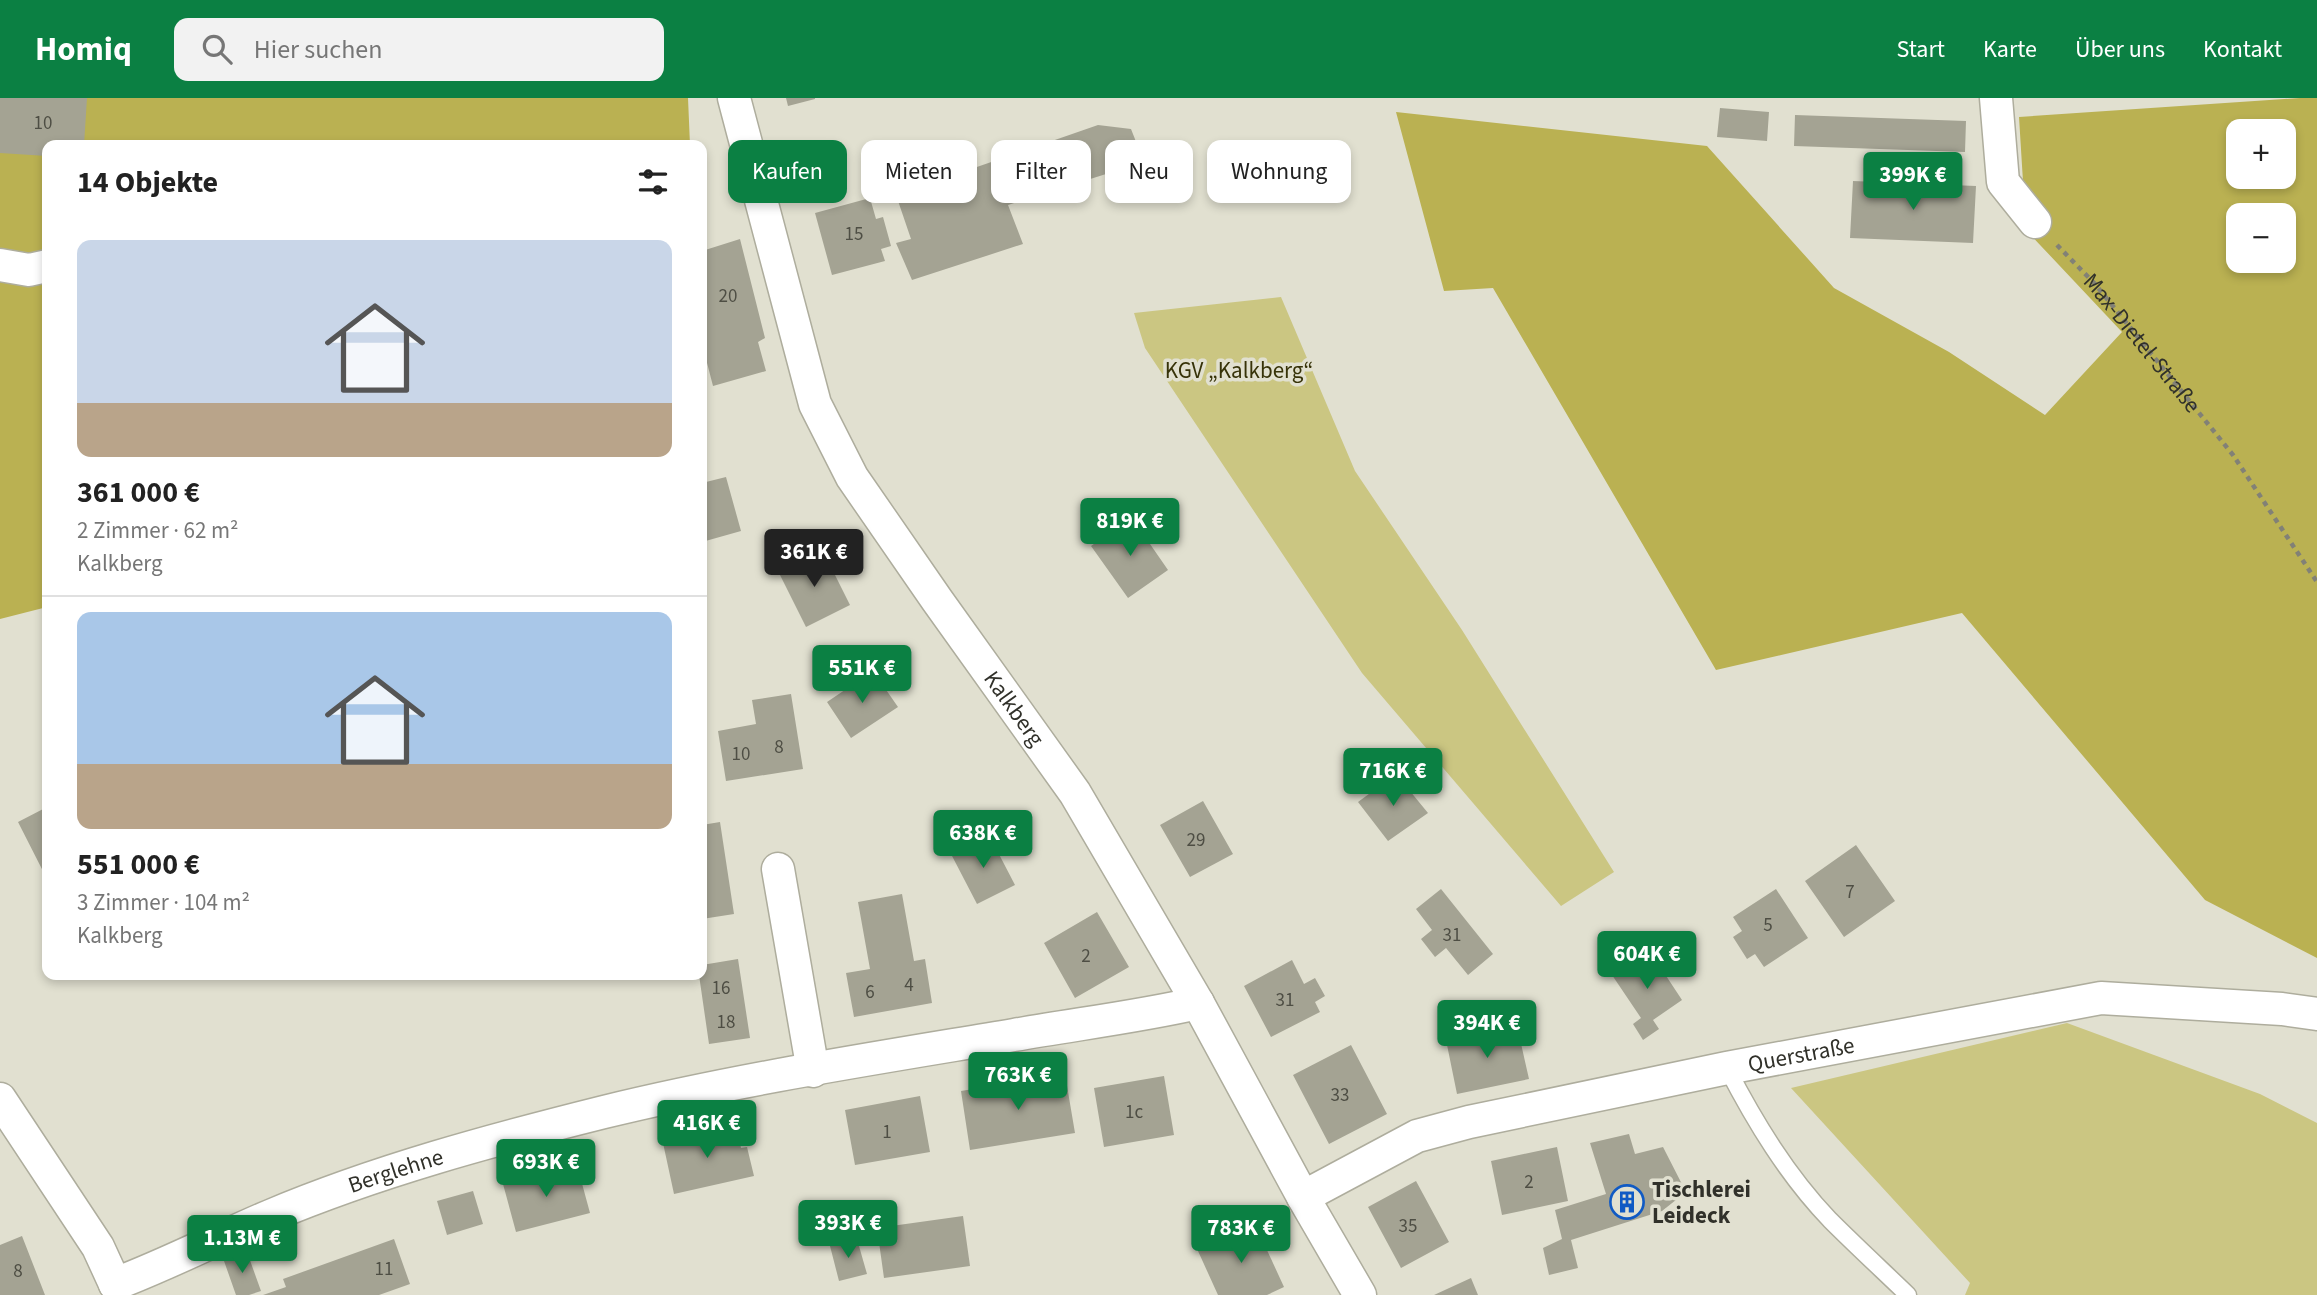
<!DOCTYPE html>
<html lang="de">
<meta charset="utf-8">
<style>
body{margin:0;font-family:"Source Sans 3",sans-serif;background:#f2f2f2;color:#222;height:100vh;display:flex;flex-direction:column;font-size:26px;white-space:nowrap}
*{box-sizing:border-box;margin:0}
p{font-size:23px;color:#767676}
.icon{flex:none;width:38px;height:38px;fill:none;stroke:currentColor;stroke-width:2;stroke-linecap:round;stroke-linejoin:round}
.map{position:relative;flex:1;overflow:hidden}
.panel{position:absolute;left:42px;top:42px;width:665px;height:840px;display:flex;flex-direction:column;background:#fff;border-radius:14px;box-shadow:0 4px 10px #0003}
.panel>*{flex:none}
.guide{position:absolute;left:728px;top:42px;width:665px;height:63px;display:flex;gap:14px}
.controls{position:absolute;left:2226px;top:21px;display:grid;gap:14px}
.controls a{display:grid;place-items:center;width:70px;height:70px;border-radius:14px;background:#fff;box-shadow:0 4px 10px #0003;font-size:35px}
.price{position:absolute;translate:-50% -60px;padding:0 16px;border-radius:7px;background:#0b8043;color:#fff;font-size:23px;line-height:46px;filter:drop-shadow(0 2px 4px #0008)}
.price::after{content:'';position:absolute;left:50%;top:42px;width:21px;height:16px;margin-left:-10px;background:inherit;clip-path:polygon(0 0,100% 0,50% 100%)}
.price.current{background:#222;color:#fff}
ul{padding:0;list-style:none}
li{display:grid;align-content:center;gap:14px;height:371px;padding:0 35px}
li+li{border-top:2px solid #e0e0e0}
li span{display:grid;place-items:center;height:217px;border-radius:14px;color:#555}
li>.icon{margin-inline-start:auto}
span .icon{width:126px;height:126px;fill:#fffc;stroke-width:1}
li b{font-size:30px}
h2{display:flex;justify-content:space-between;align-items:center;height:84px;padding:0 35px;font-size:30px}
.chip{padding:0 24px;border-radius:14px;background:#fff;box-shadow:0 4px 10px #0003;font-size:24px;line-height:63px}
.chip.current{background:#0b8043;color:#fff}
header{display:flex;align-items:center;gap:42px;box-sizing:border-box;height:98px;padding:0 35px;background:#0b8043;color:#fff}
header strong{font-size:33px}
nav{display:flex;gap:38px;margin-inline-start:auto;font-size:24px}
.search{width:490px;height:63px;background:#f2f2f2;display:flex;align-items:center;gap:18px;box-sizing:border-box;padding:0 24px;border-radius:14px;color:#767676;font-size:26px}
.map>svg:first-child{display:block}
</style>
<header>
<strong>Homiq</strong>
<div class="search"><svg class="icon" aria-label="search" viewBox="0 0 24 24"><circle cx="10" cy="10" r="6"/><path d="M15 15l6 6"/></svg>Hier suchen</div>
<nav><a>Start</a><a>Karte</a><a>Über uns</a><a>Kontakt</a></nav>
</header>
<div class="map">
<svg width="2317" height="1197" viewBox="0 0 2317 1197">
<rect width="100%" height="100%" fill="#e1e0d0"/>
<!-- green -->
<path fill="#cbc682" d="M1281,199L1355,373L1462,532L1614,774L1561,808L1362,575L1145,250L1134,215Z
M2067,925L2260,996L2317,1025V1197H1965L1970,1185L1791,990Z"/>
<!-- forest -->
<path fill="#bab152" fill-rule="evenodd" d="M0,0H688L690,47H47V509L0,521Z
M2300,0H2317V860L2205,802L1962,515L1716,572L1493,190L1444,193L1396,14L1707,48L1834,190L1949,254L2045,317L2122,234L2026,132L2019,19ZM2238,33H2284V79H2238ZM2238,117H2284V163H2238Z"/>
<!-- building -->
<path fill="#a4a393" d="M0,0H87L84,47H47V58L0,55Z
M786,0H815V1L788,8Z
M1720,10L1769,14L1767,43L1717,39Z
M1795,17L1966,23L1965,54L1794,48Z
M1098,27L1131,31L1144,64L1008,107L1023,146L912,182L896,145L911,141L896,97Z
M1853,83L1976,88L1973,145L1850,140Z
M870,100L876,121L883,119L891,148L881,151L885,163L832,177L815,115Z
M740,141L765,240L758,244L766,273L713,288L706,261L702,262V153Z
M726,379L741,433L702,444V385Z
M1132,420L1168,472L1128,500L1091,448Z
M823,453L850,507L806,529L779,475Z
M873,573L898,609L851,640L827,604Z
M791,596L803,671L726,683L718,633L756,626L752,602Z
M1396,676L1428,715L1388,743L1358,704Z
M1203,703L1233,756L1190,779L1160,727Z
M47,709V781L18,724Z
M720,724L734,816L702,821V727Z
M989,737L1015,787L977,806L951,756Z
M1856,747L1895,803L1844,839L1805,783Z
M1441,791L1493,856L1468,877L1446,850L1435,859L1421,841L1432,832L1416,811Z
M1776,791L1808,840L1764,869L1755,856L1747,861L1733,839L1742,833L1733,819Z
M902,796L914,863L925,861L932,905L854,919L846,875L870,871L858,804Z
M1097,814L1129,869L1075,900L1044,845Z
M1649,852L1682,902L1653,922L1659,931L1643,942L1633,926L1641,920L1612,877Z
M738,861L750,940L709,946L699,877H702V867Z
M1292,862L1304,886L1315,880L1325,898L1315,904L1320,914L1271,939L1244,888Z
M1517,928L1529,981L1457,996L1446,942Z
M1351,947L1387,1016L1329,1046L1293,977Z
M1065,976L1075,1035L970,1052L961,993Z
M1164,978L1174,1037L1104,1049L1094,990Z
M920,998L930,1054L855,1067L845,1012Z
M737,1029L741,1050L747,1049L754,1078L674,1096L663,1045Z
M1629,1036L1635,1056L1663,1049L1686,1094L1662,1113L1571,1142L1578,1170L1549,1177L1543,1150L1562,1141L1555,1112L1606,1096L1590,1045Z
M1557,1049L1568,1103L1502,1117L1491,1063Z
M577,1067L590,1115L516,1134L503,1086Z
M1416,1083L1449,1144L1401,1170L1368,1109Z
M473,1093L483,1126L447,1137L437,1103Z
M963,1118L970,1168L884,1180L877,1130Z
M1255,1126L1284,1189L1267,1197H1218L1198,1153Z
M22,1138L45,1197H0V1147Z
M394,1141L410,1186L379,1197H263L286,1189L283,1181Z
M857,1141L867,1176L839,1183L830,1148Z
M247,1154L261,1193L249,1197H236L224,1163Z
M1471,1180L1478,1197H1434Z"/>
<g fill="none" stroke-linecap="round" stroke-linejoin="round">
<!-- lane casing -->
<g stroke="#aead9d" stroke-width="19">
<path id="lane" d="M1727,970C1755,1024 1787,1077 1830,1122C1855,1147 1882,1172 1908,1197"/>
</g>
<!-- street casing -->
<g stroke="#aead9d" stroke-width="35">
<g id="street">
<path id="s2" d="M734,0L815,306L852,379L937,502L1075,695L1198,905L1303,1099L1360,1197"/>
<path d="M1996,0L2003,84L2035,124"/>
<path d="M0,167L29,172L47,168"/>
<path d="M778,771L813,973"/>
<path d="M0,1001L98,1149L115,1186"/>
<path id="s3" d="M1303,1099L1417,1038L1469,1024L1727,970L2101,900L2282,911L2317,916"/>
<path id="s4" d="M115,1186C168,1166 218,1140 270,1118C377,1073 492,1042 604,1014C739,981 877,960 1014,937C1076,926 1137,919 1198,905"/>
</g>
</g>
<!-- path -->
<path stroke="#828176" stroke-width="4.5" stroke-dasharray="5 5" stroke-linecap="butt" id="s1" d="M2057,147L2095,186L2233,357L2317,484"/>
<!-- lane -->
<use href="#lane" stroke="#fff" stroke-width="16"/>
<!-- street -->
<use href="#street" stroke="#fff" stroke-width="32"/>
</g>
<!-- icons -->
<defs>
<g id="building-ring" transform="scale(1.75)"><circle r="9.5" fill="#e1e0d0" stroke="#105ac4" stroke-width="1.5"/><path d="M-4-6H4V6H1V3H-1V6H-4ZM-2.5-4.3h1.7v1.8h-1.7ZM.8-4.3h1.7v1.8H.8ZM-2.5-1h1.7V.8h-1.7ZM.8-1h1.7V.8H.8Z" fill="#105ac4"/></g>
</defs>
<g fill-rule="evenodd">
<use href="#building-ring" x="1627" y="1104"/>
</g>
<g text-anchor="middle" stroke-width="7" stroke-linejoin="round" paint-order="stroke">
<!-- number labels -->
<g font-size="19" fill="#4e4e44">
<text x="43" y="31">10</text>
<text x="854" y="142">15</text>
<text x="728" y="204">20</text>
<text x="779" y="655">8</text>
<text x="741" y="662">10</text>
<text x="1196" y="748">29</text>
<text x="1850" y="800">7</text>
<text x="1768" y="833">5</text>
<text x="1452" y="843">31</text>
<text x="1086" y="864">2</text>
<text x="909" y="893">4</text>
<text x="721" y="896">16</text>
<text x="870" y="900">6</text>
<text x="1285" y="908">31</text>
<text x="726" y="930">18</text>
<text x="1340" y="1003">33</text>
<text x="1134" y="1020">1c</text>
<text x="887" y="1040">1</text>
<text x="1529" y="1090">2</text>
<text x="1408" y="1134">35</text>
<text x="384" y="1177">11</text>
<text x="18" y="1179">8</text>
</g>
<!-- street labels -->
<g font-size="23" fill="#31312a" stroke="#e1e0d0">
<text dy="8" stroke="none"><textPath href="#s1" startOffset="130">Max-Dietel-Straße</textPath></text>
<text dy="8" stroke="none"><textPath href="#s2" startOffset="681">Kalkberg</textPath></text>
<text dy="8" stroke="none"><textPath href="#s3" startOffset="522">Querstraße</textPath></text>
<text dy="8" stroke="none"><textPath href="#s4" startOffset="303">Berglehne</textPath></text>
</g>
<!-- park labels -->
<g font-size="23" fill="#373309" stroke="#e1e0d0">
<text x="1239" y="280">KGV „Kalkberg“</text>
</g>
<!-- poi labels -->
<g font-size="23" font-weight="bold" fill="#31312a" stroke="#e1e0d0" text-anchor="start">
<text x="1652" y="1099">Tischlerei<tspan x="1652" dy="26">Leideck</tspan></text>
</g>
</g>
</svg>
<div class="controls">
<a>+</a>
<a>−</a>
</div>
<b class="price" style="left:1913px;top:114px">399K €</b>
<b class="price" style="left:1130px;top:460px">819K €</b>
<b class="price current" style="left:814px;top:491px">361K €</b>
<b class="price" style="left:862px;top:607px">551K €</b>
<b class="price" style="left:1393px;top:710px">716K €</b>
<b class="price" style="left:983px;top:772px">638K €</b>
<b class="price" style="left:1647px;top:893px">604K €</b>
<b class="price" style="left:1487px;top:962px">394K €</b>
<b class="price" style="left:1018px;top:1014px">763K €</b>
<b class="price" style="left:707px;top:1062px">416K €</b>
<b class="price" style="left:546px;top:1101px">693K €</b>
<b class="price" style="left:848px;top:1162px">393K €</b>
<b class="price" style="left:1241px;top:1167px">783K €</b>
<b class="price" style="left:242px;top:1177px">1.13M €</b>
<div class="guide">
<a class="chip current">Kaufen</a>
<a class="chip">Mieten</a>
<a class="chip">Filter</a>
<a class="chip">Neu</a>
<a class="chip">Wohnung</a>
</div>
<section class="panel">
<h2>14 Objekte<svg class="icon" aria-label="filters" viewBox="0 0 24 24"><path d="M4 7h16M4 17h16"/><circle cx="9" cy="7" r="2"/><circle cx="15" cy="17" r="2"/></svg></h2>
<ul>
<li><span style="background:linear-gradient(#c9d6e8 75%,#b9a48a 0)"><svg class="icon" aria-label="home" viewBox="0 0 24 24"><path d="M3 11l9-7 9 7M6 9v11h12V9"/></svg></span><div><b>361 000 €</b><p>2 Zimmer · 62 m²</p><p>Kalkberg</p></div></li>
<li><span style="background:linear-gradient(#a9c7e8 70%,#b9a48a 0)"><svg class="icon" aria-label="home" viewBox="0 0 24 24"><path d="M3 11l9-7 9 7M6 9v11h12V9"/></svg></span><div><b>551 000 €</b><p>3 Zimmer · 104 m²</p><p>Kalkberg</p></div></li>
</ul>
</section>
</div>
